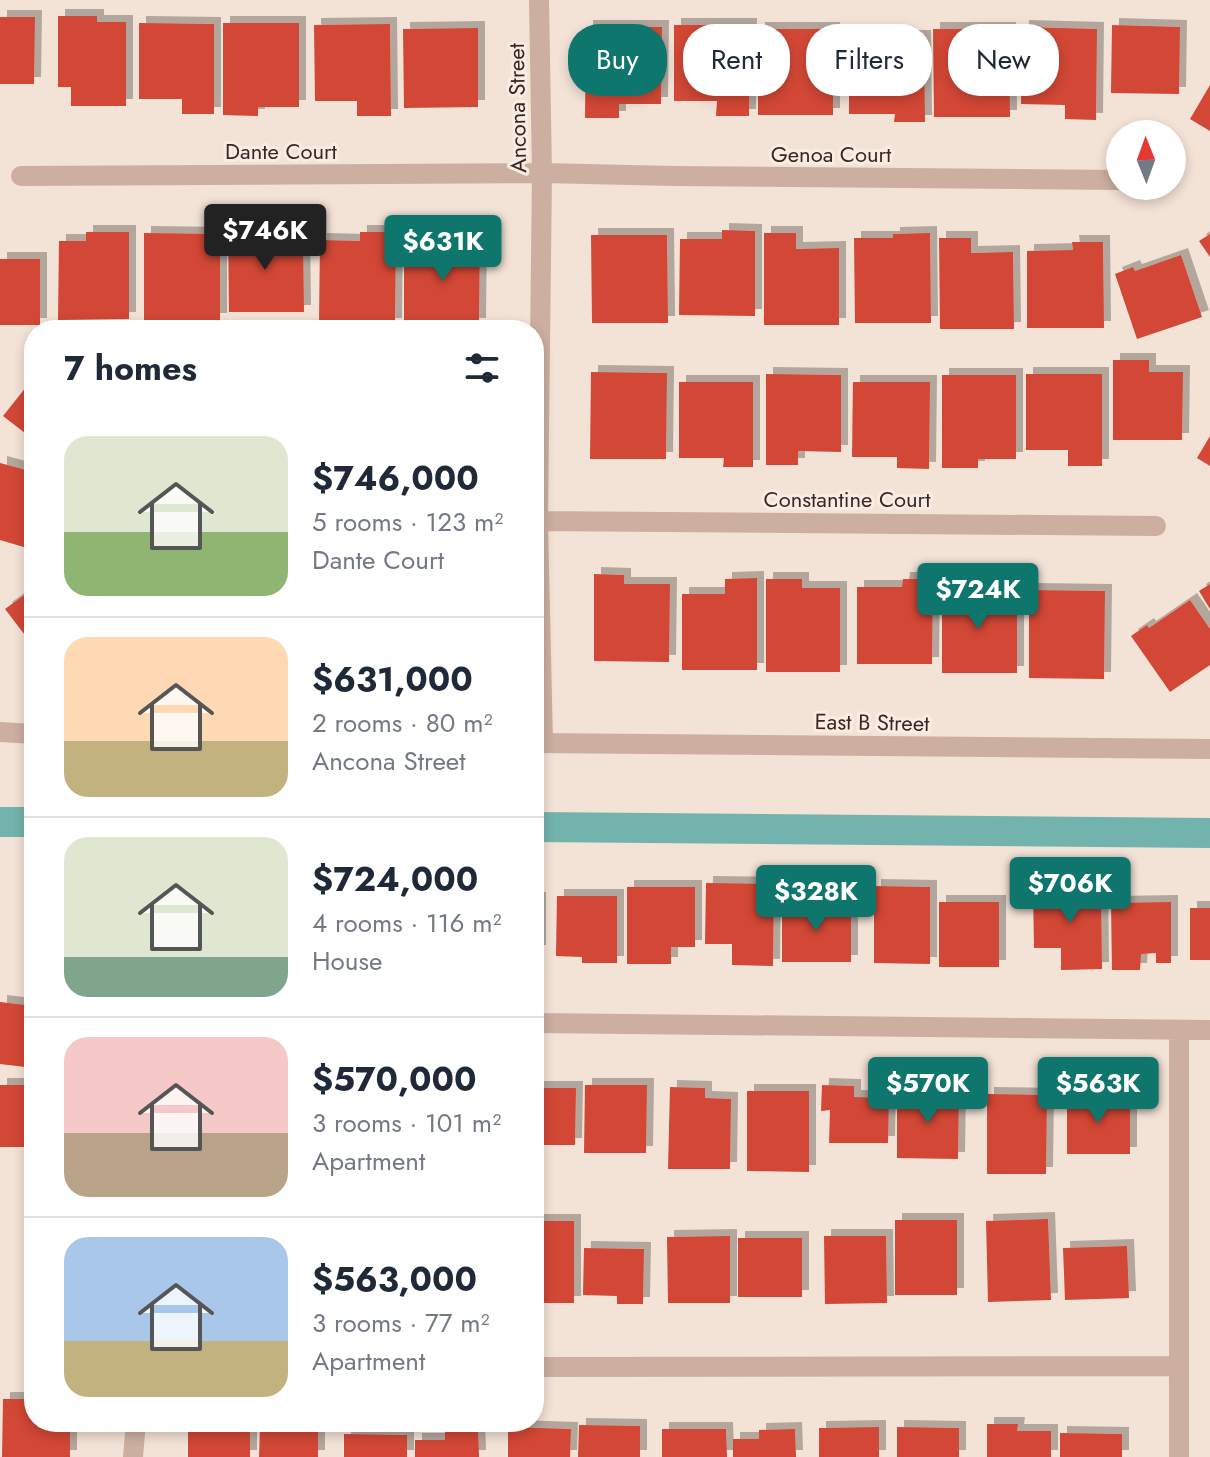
<!DOCTYPE html>
<meta charset="utf-8">
<style>
body{margin:0;font-family:Jost,sans-serif;background:#f2f2f3;color:#1f2937;height:100vh;display:flex;flex-direction:column;font-size:30px;white-space:nowrap}
*{box-sizing:border-box;margin:0}
p{font-size:26px;color:#747a83}
.icon{flex:none;width:44px;height:44px;fill:none;stroke:currentColor;stroke-width:2;stroke-linecap:round;stroke-linejoin:round}
.map{position:relative;flex:1;overflow:hidden}
.panel{position:absolute;left:24px;top:320px;width:520px;height:1112px;display:flex;flex-direction:column;background:#fff;border-radius:32px;box-shadow:0 4px 12px #0003}
.panel>*{flex:none}
.hud{position:absolute;left:568px;top:24px;width:522px;height:72px;display:flex;gap:16px}
.needle{width:52px;rotate:359deg}
.buttons{position:absolute;left:1106px;top:120px;display:grid;gap:16px}
.buttons a{display:grid;place-items:center;width:80px;height:80px;border-radius:50%;background:#fff;box-shadow:0 4px 12px #0003;font-size:40px}
.price{position:absolute;translate:-50% -68px;padding:0 18px;border-radius:8px;background:#0f766e;color:#fff;font-size:26px;line-height:52px;filter:drop-shadow(0 2px 4px #0008)}
.price::after{content:'';position:absolute;left:50%;top:48px;width:24px;height:18px;margin-left:-12px;background:inherit;clip-path:polygon(0 0,100% 0,50% 100%)}
.price.selected{background:#222;color:#fff}
ul{padding:0;list-style:none}
li{display:flex;align-items:center;gap:24px;height:200px;padding:0 40px}
li+li{border-top:2px solid #e0e1e3}
li span{display:grid;place-items:center;flex:none;width:224px;height:160px;border-radius:24px;color:#555}
li>.icon{margin-inline-start:auto}
span .icon{width:96px;height:96px;fill:#fffc;stroke-width:1}
li b{font-size:34px}
h2{display:flex;justify-content:space-between;align-items:center;height:96px;padding:0 40px;font-size:34px}
.tag{padding:0 28px;border-radius:32px;background:#fff;box-shadow:0 4px 12px #0003;font-size:28px;line-height:72px}
.tag.selected{background:#0f766e;color:#fff}
.map>svg:first-child{display:block}
</style>
<div class="map">
<svg width="1210" height="1457" viewBox="0 0 1210 1457">
<defs>
<filter id="shadow"><feDropShadow dx="7" dy="-7" stdDeviation="0" flood-color="#0004"/></filter>
</defs>
<rect width="100%" height="100%" fill="#f3e2d6"/>
<g fill="none" stroke-linecap="round" stroke-linejoin="round">
<!-- canal -->
<path stroke="#73b3ad" stroke-width="30" d="M0,822H34
M534,827L1210,833"/>
</g>
<!-- building -->
<path fill="#d24736" filter="url(#shadow)" d="M58,16H97V22H126V106H71V87H58Z
M0,17H35L34,84H0Z
M139,23L214,24V114H182V99H139Z
M223,23H299V107H258V116L223,115Z
M390,24L391,116H357V101H315L314,25Z
M674,25H750L749,116H716L717,101H674Z
M1112,25L1180,27L1179,94L1111,93Z
M586,27H662L661,104H619V118H585Z
M1022,27L1097,29L1096,120L1065,119V105L1021,104Z
M478,28V107L404,108L403,29Z
M758,29H833V115H758Z
M933,29H1009L1010,117H934Z
M849,37H924L925,122H894L895,114H849Z
M1210,85V131L1190,119Z
M228,227H258L259,235H303L304,312H229Z
M722,230L755,231V316L679,315L680,239H722Z
M86,232H129V319L58,320L59,241H86Z
M360,232H396L395,325H319L320,240L360,241Z
M144,233L220,234V320H144Z
M447,233H480L479,325L404,324V247L448,248Z
M764,233H796V249L839,248V325H764Z
M930,233L931,323H855L854,238H893V234Z
M1210,234V257L1199,241Z
M591,235H667L668,323H592Z
M939,238H971V253L1013,252L1014,329H940Z
M1072,242H1103L1104,328H1027V251L1073,250Z
M1181,255L1202,317L1137,339L1115,274L1133,267L1135,271Z
M0,259H40V325H0Z
M1113,360H1149V372H1183L1182,440H1113Z
M591,372L667,373L666,459H590Z
M766,374L841,375V452L798,451V465H766Z
M1026,374H1102V466H1068V450H1026Z
M942,375H1016V459H978V468H942Z
M34,377V440L3,416Z
M679,382H753V467H723L724,458H679Z
M853,382H930L929,469L897,468V457H852Z
M1210,436V466L1197,458Z
M0,463L34,472V550L0,540Z
M594,574L624,575V584H670L669,662L594,661Z
M757,578V670H682V594H725V579Z
M766,579H802V588H840V672H766Z
M903,579H933L932,664H857V587H902Z
M942,580H974V596H1017V673H942Z
M1210,584V609L1199,591Z
M34,588V647L5,609Z
M1029,590L1105,591L1104,679L1029,678Z
M1190,600L1210,629V665L1170,692L1131,636L1147,625L1149,628Z
M706,883L774,884L773,966L732,965V944H705Z
M874,886L930,887V964L874,963Z
M627,887H695V947H671V964H627Z
M1101,887L1102,969L1061,970V948H1034L1033,888Z
M557,896H617V963H582V957L556,956Z
M534,899H539V952H534Z
M939,902H999V967H939Z
M1171,902V963H1156V953L1141,954L1140,970H1112L1111,903Z
M782,904H851V962H782Z
M1190,908H1210V960H1190Z
M0,1002L34,1006V1068L0,1064Z
M0,1085H34V1147H0Z
M585,1085H647L646,1153H584Z
M822,1085L854,1086V1097L889,1098L888,1143H829L830,1110L821,1111Z
M670,1087L705,1088V1098L731,1099L730,1169H668Z
M534,1088H576L575,1145H534Z
M747,1091H809V1172L747,1171Z
M897,1091H959L958,1159L897,1158Z
M987,1094L1047,1095L1046,1174H987Z
M1067,1095L1130,1096V1154H1067Z
M1048,1219L1051,1300L988,1302L986,1221Z
M895,1220H957V1295H895Z
M534,1221H574V1303H534Z
M730,1236V1303H668L667,1237Z
M824,1236H886L887,1303L825,1304Z
M738,1238H802V1297H738Z
M1127,1246L1129,1298L1065,1300L1063,1248Z
M584,1248L644,1249L643,1304H617V1296L583,1295Z
M3,1399H34V1422H70V1457H2Z
M987,1424H1018L1017,1431H1051V1457H987Z
M579,1425L640,1426V1457H578Z
M445,1426H478L479,1457H415V1440H445Z
M260,1427H318V1457H259Z
M508,1427L571,1429L570,1457H508Z
M879,1427V1457H819V1428Z
M897,1427L959,1428V1457H897Z
M662,1429H726L727,1457H662Z
M795,1429L796,1457H733V1439H759V1430Z
M188,1430H250V1457H188Z
M1060,1433L1122,1434V1457H1060Z
M344,1434L407,1435V1457H344Z"/>
<g fill="none" stroke-linecap="round" stroke-linejoin="round">
<!-- minor -->
<path stroke="#ccafa1" stroke-width="20" d="M539,0L542,173L538,521L543,743
M21,176L542,173L674,176L1120,180
M534,521L1156,526
M0,732L34,734
M534,743L1210,749
M534,1023L1210,1030
M1179,1030V1457
M534,1367L1179,1366
M133,1457L136,1422"/>
</g>
<g text-anchor="middle" stroke-width="6" stroke-linejoin="round" paint-order="stroke">
<!-- street labels -->
<g font-size="22" fill="#362825" stroke="#fbece3">
<text transform="translate(517 108) rotate(-91)" y="8">Ancona Street</text>
<text x="281" y="159">Dante Court</text>
<text x="831" y="162">Genoa Court</text>
<text x="847" y="507">Constantine Court</text>
<text transform="translate(872 722) rotate(1)" y="8">East B Street</text>
</g>
</g>
</svg>
<div class="buttons">
<a><svg class="needle" viewBox="-14 -14 28 28"><path d="M0-13l5 13h-10z" fill="#e53935"/><path d="M0 13l5-13h-10z" fill="#747a83"/></svg></a>
</div>
<b class="price selected" style="left:265px;top:272px">$746K</b>
<b class="price" style="left:443px;top:283px">$631K</b>
<b class="price" style="left:978px;top:631px">$724K</b>
<b class="price" style="left:1070px;top:925px">$706K</b>
<b class="price" style="left:816px;top:933px">$328K</b>
<b class="price" style="left:928px;top:1125px">$570K</b>
<b class="price" style="left:1098px;top:1125px">$563K</b>
<div class="hud">
<a class="tag selected">Buy</a>
<a class="tag">Rent</a>
<a class="tag">Filters</a>
<a class="tag">New</a>
</div>
<section class="panel">
<h2>7 homes<svg class="icon" aria-label="filters" viewBox="0 0 24 24"><path d="M4 7h16M4 17h16"/><circle cx="9" cy="7" r="2"/><circle cx="15" cy="17" r="2"/></svg></h2>
<ul>
<li><span style="background:linear-gradient(#dfe7d0 60%,#8fb573 0)"><svg class="icon" aria-label="home" viewBox="0 0 24 24"><path d="M3 11l9-7 9 7M6 9v11h12V9"/></svg></span><div><b>$746,000</b><p>5 rooms · 123 m²</p><p>Dante Court</p></div></li>
<li><span style="background:linear-gradient(#ffd9b3 65%,#c2b280 0)"><svg class="icon" aria-label="home" viewBox="0 0 24 24"><path d="M3 11l9-7 9 7M6 9v11h12V9"/></svg></span><div><b>$631,000</b><p>2 rooms · 80 m²</p><p>Ancona Street</p></div></li>
<li><span style="background:linear-gradient(#dfe7d0 75%,#7fa58c 0)"><svg class="icon" aria-label="home" viewBox="0 0 24 24"><path d="M3 11l9-7 9 7M6 9v11h12V9"/></svg></span><div><b>$724,000</b><p>4 rooms · 116 m²</p><p>House</p></div></li>
<li><span style="background:linear-gradient(#f6c9c9 60%,#b9a48a 0)"><svg class="icon" aria-label="home" viewBox="0 0 24 24"><path d="M3 11l9-7 9 7M6 9v11h12V9"/></svg></span><div><b>$570,000</b><p>3 rooms · 101 m²</p><p>Apartment</p></div></li>
<li><span style="background:linear-gradient(#a9c7e8 65%,#c2b280 0)"><svg class="icon" aria-label="home" viewBox="0 0 24 24"><path d="M3 11l9-7 9 7M6 9v11h12V9"/></svg></span><div><b>$563,000</b><p>3 rooms · 77 m²</p><p>Apartment</p></div></li>
</ul>
</section>
</div>
